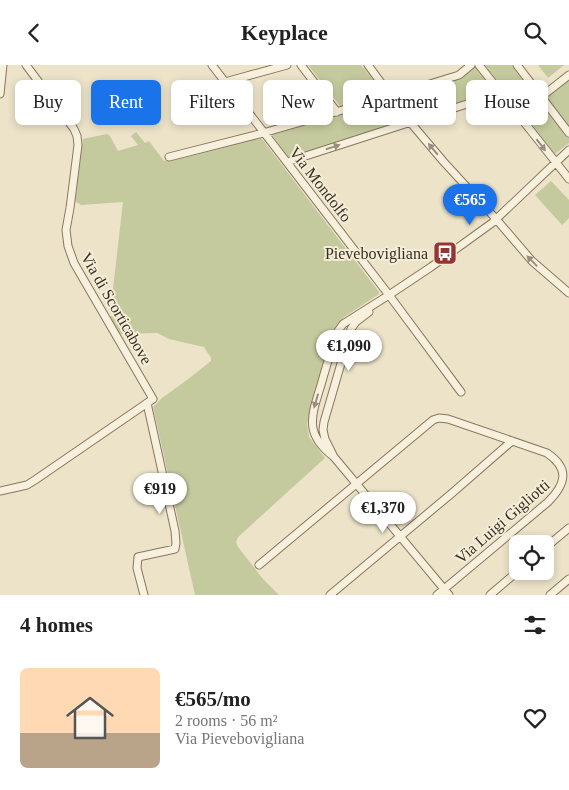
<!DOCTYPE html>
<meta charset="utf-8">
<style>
body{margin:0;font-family:Georgia,serif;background:#f6f6f6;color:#222;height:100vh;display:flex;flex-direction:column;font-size:19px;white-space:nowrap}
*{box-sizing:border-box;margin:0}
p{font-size:16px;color:#767676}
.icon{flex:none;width:28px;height:28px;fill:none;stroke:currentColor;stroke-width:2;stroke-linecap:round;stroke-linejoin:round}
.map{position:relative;height:530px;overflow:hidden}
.drawer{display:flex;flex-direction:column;background:#fff;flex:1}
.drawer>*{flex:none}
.hud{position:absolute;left:15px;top:15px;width:540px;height:45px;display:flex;gap:10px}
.buttons{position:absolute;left:509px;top:470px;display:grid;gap:10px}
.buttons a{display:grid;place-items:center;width:45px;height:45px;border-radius:8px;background:#fff;box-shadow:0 2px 8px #0003;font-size:25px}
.price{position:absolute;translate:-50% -42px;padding:0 11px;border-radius:18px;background:#fff;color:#222;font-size:16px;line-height:32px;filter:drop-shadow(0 1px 2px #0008)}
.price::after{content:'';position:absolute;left:50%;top:30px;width:15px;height:11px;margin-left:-8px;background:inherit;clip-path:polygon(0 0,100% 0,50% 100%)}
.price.active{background:#1a73e8;color:#fff}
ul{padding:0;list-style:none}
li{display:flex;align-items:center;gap:15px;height:125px;padding:0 20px}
li span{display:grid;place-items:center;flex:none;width:140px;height:100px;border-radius:8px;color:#555}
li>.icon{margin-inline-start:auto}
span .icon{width:60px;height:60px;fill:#fffc;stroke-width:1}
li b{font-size:21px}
h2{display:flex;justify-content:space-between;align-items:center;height:60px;padding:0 20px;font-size:21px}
.chip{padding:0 18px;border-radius:8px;background:#fff;box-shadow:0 2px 8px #0003;font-size:18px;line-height:45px}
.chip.active{background:#1a73e8;color:#fff}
header{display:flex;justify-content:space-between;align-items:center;height:65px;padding:0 20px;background:#fff;font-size:22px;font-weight:800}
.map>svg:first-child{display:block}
</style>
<header><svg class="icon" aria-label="back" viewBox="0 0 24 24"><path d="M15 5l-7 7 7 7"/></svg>Keyplace<svg class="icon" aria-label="search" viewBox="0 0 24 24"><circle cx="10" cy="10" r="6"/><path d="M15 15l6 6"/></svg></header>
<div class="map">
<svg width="569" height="530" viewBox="0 0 569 530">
<rect width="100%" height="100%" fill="#ece3c9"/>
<!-- green -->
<path fill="#c4ca9d" d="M308,0H361L385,29L341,42Z
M474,0L489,19L467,37L459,38L413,54L397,32L453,16V14Z
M485,0H512L569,73V78L555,89Z
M538,0H564L548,13Z
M569,15V61L547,34L548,31Z
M389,34L405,55L289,94L272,70V69L275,68L276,69L295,63V62L298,61L299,62L344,49V47L347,46L348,48Z
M136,67L145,78L149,76L164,96L259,70L379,227V229L344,252L333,265L310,343L307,359L309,372L325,393L238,472L236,477L238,482L263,514L279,530H195L153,342L162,333L187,315L211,296V293L204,282L169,274L157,268L118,269L110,251H114L112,232L123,137L81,140L75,136L83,74L107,69L110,71L118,86L138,80L131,71Z
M551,116L569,135V153L562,160L535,130Z"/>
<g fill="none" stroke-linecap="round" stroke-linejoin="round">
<!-- minor casing -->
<g stroke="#88765f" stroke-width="9">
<path id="minor" d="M212,0L389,230L461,327
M301,0L337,47
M368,0L410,57L443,96L496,154L532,196L569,228
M479,0L569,114
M517,0L569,68
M225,17L287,0
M0,29L3,0
M541,32L569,10
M169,92L263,68L391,31L459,10L471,0
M287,97L467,39L493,19
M333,390L325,374L323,365L324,357L351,264L356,257L369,247
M0,426L27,420L35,415L153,334L74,198L68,181L66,165L70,143L78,80L77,71L74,64L26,0
M545,483L569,463
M259,500L433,355L439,353L448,354L547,388C569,403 567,418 548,437L437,530
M144,530L137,503L138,492L175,484L176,478L175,466L147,338
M330,530L451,429L512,376
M449,530L334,392C304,369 311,352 321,320C325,305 330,290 334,275L338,266L343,259L389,230L431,202L492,158L569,85
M490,530L518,506
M550,530L569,514"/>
</g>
<!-- minor -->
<use href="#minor" stroke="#f7f0dc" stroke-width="7"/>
</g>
<!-- one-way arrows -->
<defs><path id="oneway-solid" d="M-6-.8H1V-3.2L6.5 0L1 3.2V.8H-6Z" transform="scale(1.25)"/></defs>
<g fill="#988f7e">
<use href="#oneway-solid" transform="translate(541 80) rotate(52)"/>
<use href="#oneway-solid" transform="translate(333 82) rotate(-18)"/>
<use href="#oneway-solid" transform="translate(433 84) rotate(-130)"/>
<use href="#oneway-solid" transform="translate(532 196) rotate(-134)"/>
<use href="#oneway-solid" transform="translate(316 336) rotate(106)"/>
</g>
<!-- icons -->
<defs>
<g id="bus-square" transform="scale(1.25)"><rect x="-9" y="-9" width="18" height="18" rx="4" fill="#943532" stroke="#f4edd8"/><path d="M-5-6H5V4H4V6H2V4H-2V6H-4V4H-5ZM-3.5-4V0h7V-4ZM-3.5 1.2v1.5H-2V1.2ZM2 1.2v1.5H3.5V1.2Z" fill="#fff"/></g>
</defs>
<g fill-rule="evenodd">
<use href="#bus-square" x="445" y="188"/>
</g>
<g text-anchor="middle" stroke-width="4" stroke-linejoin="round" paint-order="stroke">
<!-- street labels -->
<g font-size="16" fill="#392e21" stroke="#f4edd8">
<text transform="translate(321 119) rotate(52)" y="6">Via Mondolfo</text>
<text transform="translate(117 243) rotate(60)" y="6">Via di Scorticabove</text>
<text transform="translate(502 456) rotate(-41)" y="6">Via Luigi Gigliotti</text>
</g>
<!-- poi labels -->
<g font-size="16" fill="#392e21" stroke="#f4edd8" text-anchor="end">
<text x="428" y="194">Pievebovigliana</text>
</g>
</g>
</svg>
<div class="buttons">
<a><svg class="icon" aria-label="locate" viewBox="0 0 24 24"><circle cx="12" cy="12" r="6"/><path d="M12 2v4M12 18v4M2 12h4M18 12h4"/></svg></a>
</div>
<b class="price active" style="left:470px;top:161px">€565</b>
<b class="price" style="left:349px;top:307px">€1,090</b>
<b class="price" style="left:160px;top:450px">€919</b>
<b class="price" style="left:383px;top:469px">€1,370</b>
<div class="hud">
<a class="chip">Buy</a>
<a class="chip active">Rent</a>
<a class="chip">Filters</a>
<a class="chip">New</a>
<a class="chip">Apartment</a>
<a class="chip">House</a>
</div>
</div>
<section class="drawer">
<h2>4 homes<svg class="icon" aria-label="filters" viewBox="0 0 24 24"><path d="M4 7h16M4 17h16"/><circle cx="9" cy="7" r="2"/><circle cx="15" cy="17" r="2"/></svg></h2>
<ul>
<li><span style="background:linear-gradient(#ffd9b3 65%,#b9a48a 0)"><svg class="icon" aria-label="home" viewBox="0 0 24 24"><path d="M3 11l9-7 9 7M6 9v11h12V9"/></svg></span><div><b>€565/mo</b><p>2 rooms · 56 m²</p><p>Via Pievebovigliana</p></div><svg class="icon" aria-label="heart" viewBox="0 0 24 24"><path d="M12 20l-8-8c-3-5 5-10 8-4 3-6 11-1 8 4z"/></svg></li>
</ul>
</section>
